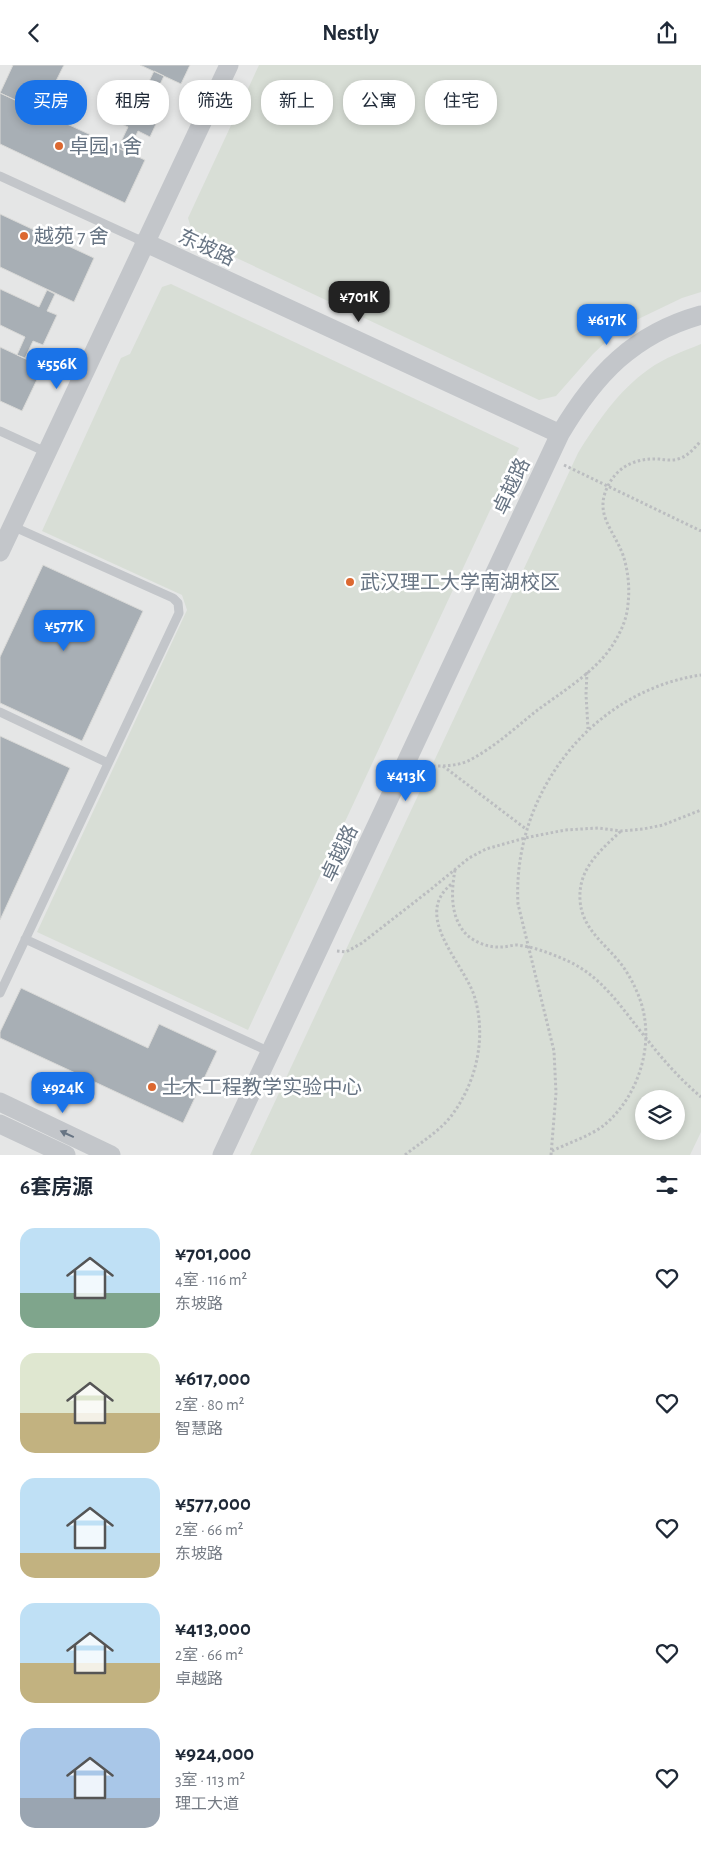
<!DOCTYPE html>
<html lang="zh">
<meta charset="utf-8">
<style>
body{margin:0;font-family:"Alegreya Sans","Noto Sans SC",sans-serif;background:#f2f2f3;color:#1f2937;height:100vh;display:flex;flex-direction:column;font-size:19px;white-space:nowrap}
*{box-sizing:border-box;margin:0}
p{font-size:16px;color:#747a83}
.icon{flex:none;width:28px;height:28px;fill:none;stroke:currentColor;stroke-width:2;stroke-linecap:round;stroke-linejoin:round}
.map{position:relative;height:1090px;overflow:hidden}
.details{display:flex;flex-direction:column;background:#fff;flex:1}
.details>*{flex:none}
.banner{position:absolute;left:15px;top:15px;width:671px;height:45px;display:flex;gap:10px}
.fabs{position:absolute;left:635px;top:1025px;display:grid;gap:10px}
.fabs a{display:grid;place-items:center;width:50px;height:50px;border-radius:50%;background:#fff;box-shadow:0 2px 8px #0003;font-size:25px}
.price{position:absolute;translate:-50% -42px;padding:0 11px;border-radius:10px;background:#1a73e8;color:#fff;font-size:16px;line-height:32px;filter:drop-shadow(0 1px 2px #0008)}
.price::after{content:'';position:absolute;left:50%;top:30px;width:15px;height:11px;margin-left:-8px;background:inherit;clip-path:polygon(0 0,100% 0,50% 100%)}
.price.selected{background:#222;color:#fff}
ul{padding:0;list-style:none}
li{display:flex;align-items:center;gap:15px;height:125px;padding:0 20px}
li span{display:grid;place-items:center;flex:none;width:140px;height:100px;border-radius:15px;color:#555}
li>.icon{margin-inline-start:auto}
span .icon{width:60px;height:60px;fill:#fffc;stroke-width:1}
li b{font-size:21px}
h2{display:flex;justify-content:space-between;align-items:center;height:60px;padding:0 20px;font-size:21px}
.tag{padding:0 18px;border-radius:20px;background:#fff;box-shadow:0 2px 8px #0003;font-size:18px;line-height:45px}
.tag.selected{background:#1a73e8;color:#fff}
header{display:flex;justify-content:space-between;align-items:center;height:65px;padding:0 20px;background:#fff;font-size:22px;font-weight:700}
.map>svg:first-child{display:block}
</style>
<header><svg class="icon" aria-label="back" viewBox="0 0 24 24"><path d="M15 5l-7 7 7 7"/></svg>Nestly<svg class="icon" aria-label="share" viewBox="0 0 24 24"><path d="M12 15V3M7 8l5-5 5 5M5 13v7h14v-7"/></svg></header>
<div class="map">
<svg width="701" height="1090" viewBox="0 0 701 1090">
<rect width="100%" height="100%" fill="#f7f7f5"/>
<!-- built -->
<path fill="#e5e6e6" fill-rule="evenodd" d="M0,0H701V1090H0ZM644,1034H676V1066H644Z"/>
<!-- green -->
<path fill="#d8ded6" fill-rule="evenodd" d="M259,0H701V227L682,233L632,257L611,272L593,289L556,331L539,335L194,173L188,153Z
M171,219L519,383L248,965L37,867L187,545L182,530L42,466L121,293L130,289L162,222Z
M701,279V1067L690,1090H250L578,388C598,356 618,326 649,304C664,293 684,286 701,279ZM644,1034H676V1066H644Z"/>
<!-- building -->
<path fill="#a8afb5" stroke="#d9d9d7" d="M13,0H64L51,26L33,18L24,39L0,28Z
M140,0H190L181,19Z
M154,6L164,11L155,30L167,35L150,72L138,66L128,88L118,83L128,62L109,53L126,16L145,25Z
M0,28L145,95L125,138L0,79Z
M0,149L94,193L74,237L0,202Z
M0,224L39,242L47,225L55,229L47,246L57,250L43,280L33,276L25,293L17,290L25,272L0,260Z
M0,282L43,302L22,346L0,336Z
M43,500L143,546L82,676L0,638V592Z
M0,671L70,703L0,855Z
M21,923L148,983L159,959L217,986L183,1058L0,973V967Z"/>
<g fill="none" stroke-linecap="round" stroke-linejoin="round">
<!-- path -->
<path stroke="#bbbdc0" stroke-width="3" stroke-dasharray="2.5 2.5" stroke-linecap="butt" d="M564,400L701,466
M587,607L586,629L588,664
M423,701C438,701 454,702 468,696C492,684 514,664 535,647C560,628 591,610 610,584C619,571 627,555 628,539C630,523 628,505 623,490C613,463 592,448 610,417C621,399 639,393 659,394C666,395 674,396 681,393C689,390 695,382 701,376
M443,701L526,764
M455,805C451,827 450,853 467,870C476,878 490,883 502,882C507,882 512,880 517,880C535,882 552,889 568,896C604,913 622,944 646,973C662,994 681,1015 701,1032
M337,886L346,887L362,878L430,825L469,793L486,784L525,773L565,765L598,763L621,766L643,764L663,760L701,745
M552,1086C568,1078 588,1072 603,1061C633,1037 650,994 645,956C643,937 634,918 624,903C608,880 582,866 580,835C578,803 601,785 621,766
M405,1090C421,1077 439,1067 452,1050C477,1016 487,971 474,930C462,896 411,849 453,818
M551,1090L556,1028L554,986L518,839C512,730 591,626 701,610"/>
<!-- lane -->
<path stroke="#c3c6ca" stroke-width="9" d="M0,111L144,177
M0,366L46,387
M0,647L108,698
M25,874L270,987
M0,928L179,548L178,538L173,533L12,461"/>
<!-- street -->
<path stroke="#c3c6ca" stroke-width="19" d="M144,177L560,369
M0,487L229,0
M0,1037L111,1090
M0,1059L66,1090
M222,1090L560,369C595,310 633,269 701,250"/>
</g>
<!-- one-way arrows -->
<defs><path id="oneway-solid" d="M-6-.8H1V-3.2L6.5 0L1 3.2V.8H-6Z" transform="scale(1.25)"/></defs>
<use fill="#687584" href="#oneway-solid" transform="translate(67 1069) rotate(-155)"/>
<!-- markers -->
<g fill="#dc6830" stroke="#fff" stroke-width="2">
<circle cx="59" cy="81" r="5"/>
<circle cx="24" cy="171" r="5"/>
<circle cx="350" cy="517" r="5"/>
<circle cx="152" cy="1022" r="5"/>
</g>
<g text-anchor="middle" stroke-width="5" stroke-linejoin="round" paint-order="stroke">
<!-- poi labels -->
<g font-size="20" fill="#687584" stroke="#fff" text-anchor="start">
<text x="69" y="88">卓园 1 舍</text>
<text x="34" y="178">越苑 7 舍</text>
<text x="360" y="524">武汉理工大学南湖校区</text>
<text x="162" y="1029">土木工程教学实验中心</text>
</g>
<!-- street labels -->
<g font-size="20" fill="#687584" stroke="#fff">
<text transform="translate(207 182) rotate(25)" y="7">东坡路</text>
<text transform="translate(511 421) rotate(-65)" y="7">卓越路</text>
<text transform="translate(339 788) rotate(-65)" y="7">卓越路</text>
</g>
</g>
</svg>
<div class="fabs">
<a><svg class="icon" aria-label="layers" viewBox="0 0 24 24"><path d="M12 4l9 5-9 5-9-5zM3 14l9 5 9-5"/></svg></a>
</div>
<b class="price selected" style="left:359px;top:258px">¥701K</b>
<b class="price" style="left:607px;top:281px">¥617K</b>
<b class="price" style="left:57px;top:325px">¥556K</b>
<b class="price" style="left:64px;top:587px">¥577K</b>
<b class="price" style="left:406px;top:737px">¥413K</b>
<b class="price" style="left:63px;top:1049px">¥924K</b>
<div class="banner">
<a class="tag selected">买房</a>
<a class="tag">租房</a>
<a class="tag">筛选</a>
<a class="tag">新上</a>
<a class="tag">公寓</a>
<a class="tag">住宅</a>
</div>
</div>
<section class="details">
<h2>6套房源<svg class="icon" aria-label="filters" viewBox="0 0 24 24"><path d="M4 7h16M4 17h16"/><circle cx="9" cy="7" r="2"/><circle cx="15" cy="17" r="2"/></svg></h2>
<ul>
<li><span style="background:linear-gradient(#bfe0f5 65%,#7fa58c 0)"><svg class="icon" aria-label="home" viewBox="0 0 24 24"><path d="M3 11l9-7 9 7M6 9v11h12V9"/></svg></span><div><b>¥701,000</b><p>4室 · 116 m²</p><p>东坡路</p></div><svg class="icon" aria-label="heart" viewBox="0 0 24 24"><path d="M12 20l-8-8c-3-5 5-10 8-4 3-6 11-1 8 4z"/></svg></li>
<li><span style="background:linear-gradient(#dfe7d0 60%,#c2b280 0)"><svg class="icon" aria-label="home" viewBox="0 0 24 24"><path d="M3 11l9-7 9 7M6 9v11h12V9"/></svg></span><div><b>¥617,000</b><p>2室 · 80 m²</p><p>智慧路</p></div><svg class="icon" aria-label="heart" viewBox="0 0 24 24"><path d="M12 20l-8-8c-3-5 5-10 8-4 3-6 11-1 8 4z"/></svg></li>
<li><span style="background:linear-gradient(#bfe0f5 75%,#c2b280 0)"><svg class="icon" aria-label="home" viewBox="0 0 24 24"><path d="M3 11l9-7 9 7M6 9v11h12V9"/></svg></span><div><b>¥577,000</b><p>2室 · 66 m²</p><p>东坡路</p></div><svg class="icon" aria-label="heart" viewBox="0 0 24 24"><path d="M12 20l-8-8c-3-5 5-10 8-4 3-6 11-1 8 4z"/></svg></li>
<li><span style="background:linear-gradient(#bfe0f5 60%,#c2b280 0)"><svg class="icon" aria-label="home" viewBox="0 0 24 24"><path d="M3 11l9-7 9 7M6 9v11h12V9"/></svg></span><div><b>¥413,000</b><p>2室 · 66 m²</p><p>卓越路</p></div><svg class="icon" aria-label="heart" viewBox="0 0 24 24"><path d="M12 20l-8-8c-3-5 5-10 8-4 3-6 11-1 8 4z"/></svg></li>
<li><span style="background:linear-gradient(#a9c7e8 70%,#9aa5b1 0)"><svg class="icon" aria-label="home" viewBox="0 0 24 24"><path d="M3 11l9-7 9 7M6 9v11h12V9"/></svg></span><div><b>¥924,000</b><p>3室 · 113 m²</p><p>理工大道</p></div><svg class="icon" aria-label="heart" viewBox="0 0 24 24"><path d="M12 20l-8-8c-3-5 5-10 8-4 3-6 11-1 8 4z"/></svg></li>
</ul>
</section>
